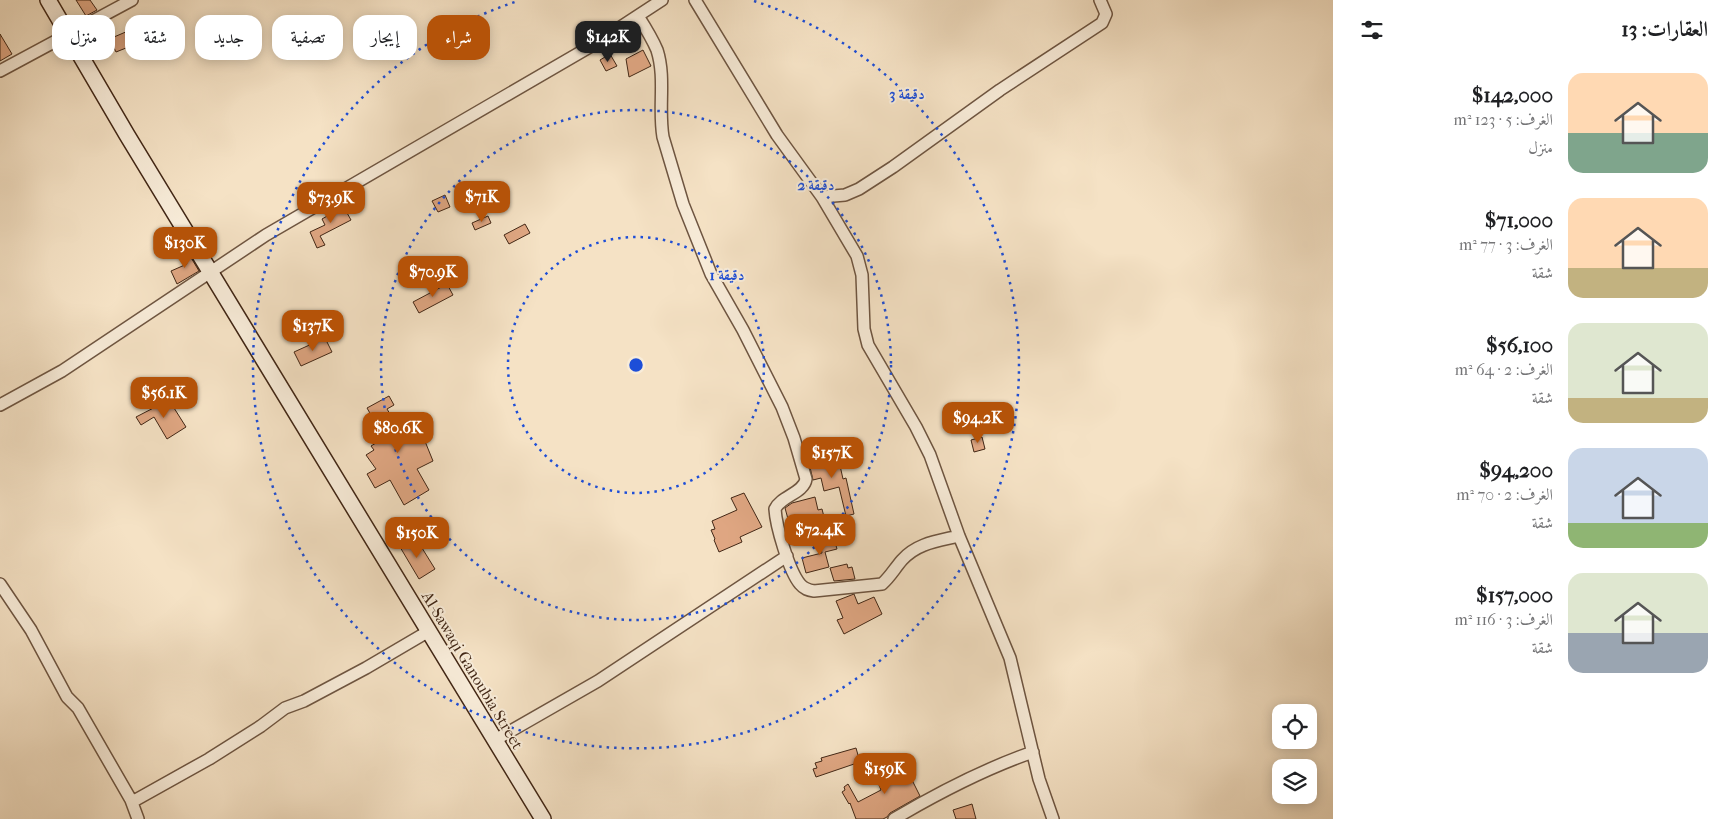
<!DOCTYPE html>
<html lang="ar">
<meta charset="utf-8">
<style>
body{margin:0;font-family:"IM FELL French Canon",Amiri,serif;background:#f6f6f6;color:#202124;direction:rtl;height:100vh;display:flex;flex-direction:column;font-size:19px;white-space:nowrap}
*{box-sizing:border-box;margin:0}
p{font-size:16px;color:#757577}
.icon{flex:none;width:28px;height:28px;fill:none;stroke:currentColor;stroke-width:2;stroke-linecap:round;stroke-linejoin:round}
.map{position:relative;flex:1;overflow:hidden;direction:ltr}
.drawer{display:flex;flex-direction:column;background:#fff;width:400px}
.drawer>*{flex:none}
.guide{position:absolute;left:15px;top:15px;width:475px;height:45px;direction:rtl;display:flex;gap:10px}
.tools{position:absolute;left:1272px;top:704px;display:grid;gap:10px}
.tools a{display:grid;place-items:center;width:45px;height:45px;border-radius:10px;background:#fff;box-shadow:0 2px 12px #0003;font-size:25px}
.price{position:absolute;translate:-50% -42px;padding:0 11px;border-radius:10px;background:#b45309;color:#fff;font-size:16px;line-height:32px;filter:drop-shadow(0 1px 2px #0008)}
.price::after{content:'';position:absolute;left:50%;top:30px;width:15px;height:11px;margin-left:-8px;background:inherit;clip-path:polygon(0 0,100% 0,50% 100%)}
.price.active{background:#222;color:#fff}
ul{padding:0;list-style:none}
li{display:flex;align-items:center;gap:15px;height:125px;padding:0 25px}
li span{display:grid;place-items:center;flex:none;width:140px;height:100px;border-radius:15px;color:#555}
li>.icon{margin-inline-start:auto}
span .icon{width:60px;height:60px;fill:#fffc;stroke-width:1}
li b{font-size:21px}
h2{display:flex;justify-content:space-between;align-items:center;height:60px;padding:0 25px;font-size:21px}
.tag{padding:0 18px;border-radius:15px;background:#fff;box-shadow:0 2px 12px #0003;font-size:18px;line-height:45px}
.tag.active{background:#b45309;color:#fff}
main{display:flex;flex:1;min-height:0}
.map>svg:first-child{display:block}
</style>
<main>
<section class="drawer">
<h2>العقارات: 13<svg class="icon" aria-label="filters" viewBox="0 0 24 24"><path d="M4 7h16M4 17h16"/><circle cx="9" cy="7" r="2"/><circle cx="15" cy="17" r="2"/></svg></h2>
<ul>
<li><span style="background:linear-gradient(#ffd9b3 60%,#7fa58c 0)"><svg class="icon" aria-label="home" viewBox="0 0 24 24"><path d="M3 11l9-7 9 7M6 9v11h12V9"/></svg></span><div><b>$142,000</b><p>الغرف: 5 · 123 m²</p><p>منزل</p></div></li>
<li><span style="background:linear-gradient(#ffd9b3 70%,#c2b280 0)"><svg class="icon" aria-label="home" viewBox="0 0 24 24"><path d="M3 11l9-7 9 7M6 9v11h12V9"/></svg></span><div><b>$71,000</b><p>الغرف: 3 · 77 m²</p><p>شقة</p></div></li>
<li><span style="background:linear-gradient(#dfe7d0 75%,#c2b280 0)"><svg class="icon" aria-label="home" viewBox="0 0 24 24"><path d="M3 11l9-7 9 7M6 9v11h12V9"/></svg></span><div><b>$56,100</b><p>الغرف: 2 · 64 m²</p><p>شقة</p></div></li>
<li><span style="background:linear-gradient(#c9d6e8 75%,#8fb573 0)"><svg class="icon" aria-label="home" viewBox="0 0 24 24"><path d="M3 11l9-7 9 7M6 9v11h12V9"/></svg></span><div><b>$94,200</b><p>الغرف: 2 · 70 m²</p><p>شقة</p></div></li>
<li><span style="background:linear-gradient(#dfe7d0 60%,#9aa5b1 0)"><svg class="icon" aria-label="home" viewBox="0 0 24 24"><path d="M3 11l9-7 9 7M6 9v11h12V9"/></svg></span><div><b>$157,000</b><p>الغرف: 3 · 116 m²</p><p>شقة</p></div></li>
</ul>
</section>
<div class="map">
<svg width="1333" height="819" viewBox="0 0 1333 819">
<rect width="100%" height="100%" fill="#f5e2c5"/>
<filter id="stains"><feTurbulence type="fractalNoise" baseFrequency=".004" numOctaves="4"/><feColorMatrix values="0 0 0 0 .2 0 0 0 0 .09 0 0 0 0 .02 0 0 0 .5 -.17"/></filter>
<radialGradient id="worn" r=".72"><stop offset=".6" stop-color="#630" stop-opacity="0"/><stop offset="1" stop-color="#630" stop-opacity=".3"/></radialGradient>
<!-- building -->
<path fill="#e0a783" stroke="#412615" d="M76,0H90L97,10L86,16Z
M105,23L114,37L128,31L133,41L129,43L131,46L116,52L111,42L106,45L95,28Z
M0,34L12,54L0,61Z
M643,50L651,66L629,77L626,59Z
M610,54L617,66L606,71L600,60Z
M445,195L450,207L438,212L432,201Z
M342,204L351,220L320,236L325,245L317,248L310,232L325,225L322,219L329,215L327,212Z
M488,216L491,223L475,230L472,223Z
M525,224L530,233L509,244L504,235Z
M187,251L199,271L177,284L171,271L187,264L181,254Z
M447,284L453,295L419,313L413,302Z
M325,338L332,352L301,366L294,352Z
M389,396L394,405L387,409L396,424L408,417L416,431L420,429L433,461L417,469L429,490L404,505L390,480L375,488L367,474L376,469L366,455L374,450L371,446L376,443L370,434L379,429L367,408Z
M169,400L186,427L167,439L154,417L141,425L136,417Z
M982,437L985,449L974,452L971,440Z
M832,454L835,462L839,461L843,479L846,478L854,514L846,516L839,487L824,491L821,478L813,480L809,463Z
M744,493L762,527L740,537L742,542L719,552L714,540L715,539L711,530L715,529L712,521L737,510L731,498Z
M815,497L818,510L822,509L825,521L791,530L785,508L792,503Z
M833,535L837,549L825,552L829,567L806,573L802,558L822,553L819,539Z
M413,539L420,549L422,548L435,569L419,579L400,547Z
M847,564L848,568L852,567L855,579L834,581L830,568Z
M854,594L858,604L874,597L882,614L844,634L837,620L843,618L836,601Z
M856,748L860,762L816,777L813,769L817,768L815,763L822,761L821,758Z
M904,764L920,796L890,813L887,817L883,819H856L850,803L849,804L842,792L845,790L844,787L848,784L858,802L881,790L876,777Z
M972,804L976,819H956L953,810Z"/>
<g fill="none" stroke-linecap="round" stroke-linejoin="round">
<!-- street casing -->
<g stroke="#6e5541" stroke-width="14">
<path id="street" d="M695,0L777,135L822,197L857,256L862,275L864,329L868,345L916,427L930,455L959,536L1010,658L1039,779L1053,819
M638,16C645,27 652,38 657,50C666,78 658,108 663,137L683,204L711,274L743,330L782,407L794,438L806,479C804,493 781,496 775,509C776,526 789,571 800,584C804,589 808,590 814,591L882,584C890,577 895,568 902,560C917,543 938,541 959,536
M0,71L132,0
M822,197L845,195L859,189L893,167L1000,90L1102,23L1106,14L1100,0
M0,405L62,371L266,235L593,45L662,0
M0,584L31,630L67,697L78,708L131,800L138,819
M495,740L598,681L787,556
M132,802L209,759L261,726L285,708L304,701L366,668L429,631
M894,819C938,793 984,769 1033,752"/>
</g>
<!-- secondary casing -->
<g stroke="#412615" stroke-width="18">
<path id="secondary" d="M48,0L127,135L543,819"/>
</g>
<!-- street -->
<use href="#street" stroke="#f8ecd9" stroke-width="11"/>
<!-- secondary -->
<use href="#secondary" stroke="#f8ecd9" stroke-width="15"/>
</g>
<!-- distance rings -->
<g fill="none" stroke="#1d4ed8" stroke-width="2.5" stroke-dasharray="2.5 5">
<circle cx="636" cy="365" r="128"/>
<circle cx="636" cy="365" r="255"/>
<path d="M754 1A383 383 0 1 1 518 1"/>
</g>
<g text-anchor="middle" stroke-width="4" stroke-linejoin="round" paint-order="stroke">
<!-- street labels -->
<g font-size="16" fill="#412615" stroke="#f8ecd9">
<text transform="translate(473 670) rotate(59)" y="6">Al-Sawaqi Ganoubia Street</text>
</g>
</g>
<circle cx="636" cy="365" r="8" fill="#1d4ed8" stroke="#f8ecd9" stroke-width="2.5"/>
<g font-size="15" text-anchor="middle" font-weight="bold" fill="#1d4ed8" stroke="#f8ecd9" stroke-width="4" stroke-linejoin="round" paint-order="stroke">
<text x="907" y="99">3 دقيقة</text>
<text x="816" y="190">2 دقيقة</text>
<text x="727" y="280">1 دقيقة</text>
</g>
<rect width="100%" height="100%" filter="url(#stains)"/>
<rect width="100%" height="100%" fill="url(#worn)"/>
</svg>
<div class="tools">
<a><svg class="icon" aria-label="locate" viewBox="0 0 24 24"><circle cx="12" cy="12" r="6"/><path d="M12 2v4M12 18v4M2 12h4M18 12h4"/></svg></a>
<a><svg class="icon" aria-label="layers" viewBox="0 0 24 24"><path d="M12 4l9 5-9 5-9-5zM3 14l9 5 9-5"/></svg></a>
</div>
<b class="price active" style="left:608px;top:63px">$142K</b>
<b class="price" style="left:482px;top:223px">$71K</b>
<b class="price" style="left:331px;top:224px">$73.9K</b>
<b class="price" style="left:185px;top:269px">$130K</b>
<b class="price" style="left:433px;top:298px">$70.9K</b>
<b class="price" style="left:313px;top:352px">$137K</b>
<b class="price" style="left:164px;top:419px">$56.1K</b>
<b class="price" style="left:978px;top:444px">$94.2K</b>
<b class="price" style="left:398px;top:454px">$80.6K</b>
<b class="price" style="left:832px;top:479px">$157K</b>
<b class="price" style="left:820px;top:556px">$72.4K</b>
<b class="price" style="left:417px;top:559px">$150K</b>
<b class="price" style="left:885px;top:795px">$159K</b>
<div class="guide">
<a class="tag active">شراء</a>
<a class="tag">إيجار</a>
<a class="tag">تصفية</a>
<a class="tag">جديد</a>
<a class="tag">شقة</a>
<a class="tag">منزل</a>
</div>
</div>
</main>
